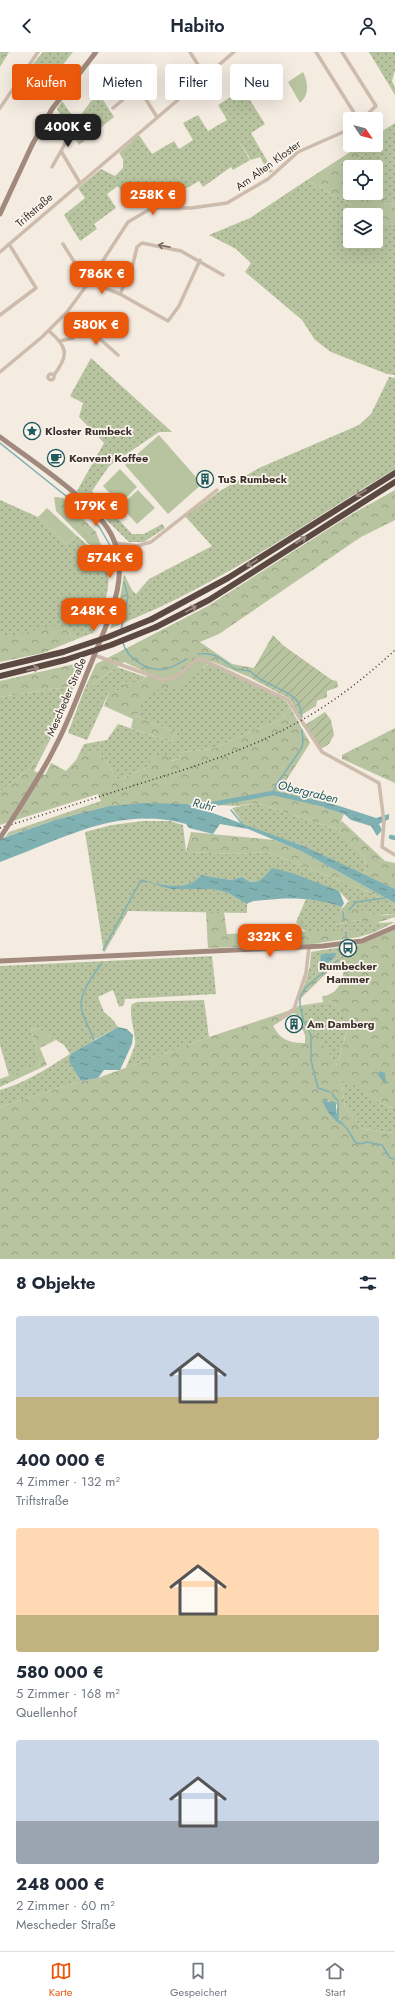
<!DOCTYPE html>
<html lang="de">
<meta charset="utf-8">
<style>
body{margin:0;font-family:Jost,sans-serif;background:#f6f6f7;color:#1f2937;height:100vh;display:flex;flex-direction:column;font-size:15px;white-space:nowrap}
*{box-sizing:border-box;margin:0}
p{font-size:13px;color:#747a83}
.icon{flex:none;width:22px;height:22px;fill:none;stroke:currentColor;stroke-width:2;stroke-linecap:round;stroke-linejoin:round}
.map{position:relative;height:1207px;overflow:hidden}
.side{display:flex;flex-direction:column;background:#fff;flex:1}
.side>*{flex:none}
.top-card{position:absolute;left:12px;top:12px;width:371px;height:36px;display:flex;gap:8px}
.needle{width:26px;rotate:125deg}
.buttons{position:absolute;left:343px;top:60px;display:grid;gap:8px}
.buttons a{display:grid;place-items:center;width:40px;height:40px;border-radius:4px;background:#fff;box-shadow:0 4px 16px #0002;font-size:20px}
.price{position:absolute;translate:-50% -34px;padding:0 9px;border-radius:8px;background:#ea580c;color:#fff;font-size:13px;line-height:26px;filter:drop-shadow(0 1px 2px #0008)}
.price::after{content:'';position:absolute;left:50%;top:24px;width:12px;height:9px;margin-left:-6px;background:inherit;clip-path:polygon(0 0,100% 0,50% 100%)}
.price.selected{background:#222;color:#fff}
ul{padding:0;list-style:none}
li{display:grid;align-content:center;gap:8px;height:212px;padding:0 16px}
li span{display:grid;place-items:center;height:124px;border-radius:4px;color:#555}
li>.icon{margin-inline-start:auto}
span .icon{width:72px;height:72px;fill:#fffc;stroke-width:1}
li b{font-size:17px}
h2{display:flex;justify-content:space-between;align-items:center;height:48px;padding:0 16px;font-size:17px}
.tag{padding:0 14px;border-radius:4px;background:#fff;box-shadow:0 4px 16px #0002;font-size:14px;line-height:36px}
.tag.selected{background:#ea580c;color:#fff}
header{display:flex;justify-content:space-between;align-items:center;height:52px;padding:0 16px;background:#fff;font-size:18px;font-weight:600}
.dock{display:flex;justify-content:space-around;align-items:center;height:56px;border-top:1px solid #e0e1e3;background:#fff;font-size:11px;color:#747a83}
.dock a{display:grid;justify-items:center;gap:2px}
.dock .selected{color:#ea580c}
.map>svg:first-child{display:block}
</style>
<header><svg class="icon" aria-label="back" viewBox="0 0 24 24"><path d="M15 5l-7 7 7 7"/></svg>Habito<svg class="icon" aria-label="person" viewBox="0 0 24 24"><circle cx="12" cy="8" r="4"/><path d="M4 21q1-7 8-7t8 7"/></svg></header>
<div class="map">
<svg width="395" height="1207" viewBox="0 0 395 1207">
<defs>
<pattern id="grass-dots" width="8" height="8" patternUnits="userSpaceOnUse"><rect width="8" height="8" fill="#b8c4a0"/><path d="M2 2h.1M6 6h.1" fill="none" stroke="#97a083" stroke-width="1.8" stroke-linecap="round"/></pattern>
<pattern id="forest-crowns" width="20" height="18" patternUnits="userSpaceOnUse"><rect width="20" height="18" fill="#b8c4a0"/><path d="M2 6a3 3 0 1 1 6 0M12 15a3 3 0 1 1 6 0" fill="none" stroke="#97a083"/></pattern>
<pattern id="garden-furrows" width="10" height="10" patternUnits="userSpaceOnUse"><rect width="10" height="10" fill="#b8c4a0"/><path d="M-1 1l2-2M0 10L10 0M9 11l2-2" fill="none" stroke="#97a083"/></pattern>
<pattern id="water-ripples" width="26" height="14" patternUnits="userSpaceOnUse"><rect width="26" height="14" fill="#7fb0b2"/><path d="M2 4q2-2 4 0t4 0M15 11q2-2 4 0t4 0" fill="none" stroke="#699091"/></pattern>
</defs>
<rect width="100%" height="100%" fill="#f4ebe1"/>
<!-- grass -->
<path fill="url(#grass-dots)" d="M43,0H73L50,29L28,18Z
M369,0H395V18L392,29L395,36V43Z
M243,37L265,72L251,81L273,119L269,121L260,105L251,108L237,86L250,108L233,118L231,115L203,135L199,129L187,136L155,132L143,140L138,132L123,141L118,134L107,142L116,156L94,172L97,177L80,189L64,163L85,146L78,136L101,117L115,124L123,116V107L119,101L139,83L152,102L174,89L179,97L193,88L183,71L198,63L208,79L227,68L218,53Z
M98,40L114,65L79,93L57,57L62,49L76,69Z
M395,71V154L376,140V115H350V130L347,115L387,85V76Z
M307,128L370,163H350V189H376V166L395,176V323L387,322L331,300L315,288L302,268L245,220L251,211L236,197L209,183L250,166Z
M91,306L172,380H159L109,414L92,439L132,482H144L162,472L165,476L144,490H129L77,439L104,391L79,365L83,351L70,344Z
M389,325L395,326V417C306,471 220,532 123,571L132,538L136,542L149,527L212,494L185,464L220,439L259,416L359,373L371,362Z
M0,448L38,465L67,493L76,483L108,511C111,540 104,554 93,581L77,587L64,576L0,586Z
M210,610L286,649L290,655L281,667L212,697L183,700L178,707L148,715L118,728L97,696L76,708L84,692L107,688L118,672L172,690L177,681L136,664L146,639L204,616Z
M117,615L146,625L140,630H125L119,639L111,636L87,688L68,681L84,638Z
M74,634L55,678L29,717L0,740V645Z
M256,751L337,777L365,806L366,818L363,823L306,795L244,773L232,756Z
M143,769H170L183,773L186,800L234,802L267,800L371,841L395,855V862L375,863L357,858L339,839L268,821C262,832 251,832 242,825L231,828L201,823C187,840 171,833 151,831L183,837H213L228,841L247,852V861L128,859L104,901L85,780L112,773Z
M306,847L327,850L342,855L336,873L356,868L381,871L395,870L375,880L359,885L356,878L307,881L296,870Z
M360,892L329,911L305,931L310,914L311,900Z
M212,904L216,942L125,947L124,953L119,955L113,938L98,945L104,960L113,968L118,975L94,988L69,1010L81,1029L0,1055V1038C25,1031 48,1016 70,1002L64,993L37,976L31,978L40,1012L9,1024L0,993V914Z
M204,948L209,985L126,1016C128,1009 133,1000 135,992C136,981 128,962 132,952L137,950Z
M332,949L349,971L337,1013L315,982H309L304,974L298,956Z
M343,1025L380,1051L395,1057V1081L363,1077L345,1055L341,1027Z"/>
<!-- forest -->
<path fill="url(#forest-crowns)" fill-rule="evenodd" d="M0,0H9L0,15Z
M387,76V85L347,115L350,141L376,140L395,154V176L376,166V163H370L307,128L361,93H376V83Z
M395,438V468L361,485L219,582L200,590L232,612L254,616L249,625L211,609L180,636L148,639L136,664L177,681L172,690L131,676L133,667L104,654L111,635L119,639L125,630H140L150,622L124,610L84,638L96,612L208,554L352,462Z
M54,445L63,446L96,480L108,511L56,459Z
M124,522L132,538L123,571L110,577L119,552Z
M53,574L64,576L77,587L43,601L0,610V586Z
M83,610L74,634L0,645V629Z
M290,655L310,691L284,732L327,750H317L325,756L344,762L340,771L342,769L385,809L395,811V837L363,823L366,818L365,806L337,777L256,751L238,754L188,752L109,754L58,767L5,785L9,780L101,749L98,742L0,773V740L29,717L55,678L34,719L45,723L51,711L66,719L76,708L97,696L118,728L148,715L152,705L165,704L172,709L178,707L183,700L212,697L281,667Z
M395,676V731L342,707V703Z
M191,780L274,788L301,799L395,851V855L371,841L267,800L234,802L186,800Z
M349,849C361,861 379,866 395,862V865L376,871L356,868L335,873L339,860Z
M206,860H224L227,882L357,878L359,885L312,892L208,896Z
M395,878V1057L380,1051L343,1026L341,1027L345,1055L363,1077L395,1081V1207H0V1055L81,1029L98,1026L209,985L294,957L298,954L323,950L322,944C337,943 342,931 344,917L336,912L297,950L305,931L329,911L360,892ZM332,949L349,972L337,1013L315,981L309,982L304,974L298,956ZM293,961L296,962L305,983V991C289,991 281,988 273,974ZM325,1048L338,1053L336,1059L341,1072Z
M37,976L56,988L40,996L47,1013L0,1035V1027L40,1012L31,978Z"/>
<!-- park -->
<path fill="#b8c4a0" d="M303,20C308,30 310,42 300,51L288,30Z
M159,383L202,432L168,462L125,413Z
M120,417L137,435L120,452L103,434Z
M138,438L155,456L137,472L120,454Z
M47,456L76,483L67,493L38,465Z"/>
<!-- garden -->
<path fill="url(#garden-furrows)" d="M273,583L284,594L332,628L337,629L338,635L327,639V645L317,649L316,654L300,664L290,647L249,625Z
M325,660L331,668L334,683L329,692L321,697L305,673Z"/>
<!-- water -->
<path fill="url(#water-ripples)" d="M317,750H327L376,766L389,762V767L379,772L382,778L377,784L371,774L351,768L344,762L325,756Z
M144,751L188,752L306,795L395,837V851L301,799L248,777L220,772L213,782L189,776L186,772C118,753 61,788 0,810V787L58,767L109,754Z
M272,816L292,821L339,839L344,851L342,855C316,846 291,845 265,848C258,849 253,848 247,852L228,841L213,837H171L147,830C167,833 187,840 201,823L231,828L242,825C257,836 262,827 272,816Z
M336,901L335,905L327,912L319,916L321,902Z
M118,975L127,977L133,983L132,992L120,1018H104L98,1026L81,1029L69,1010L71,1002Z
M380,1019L385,1021L386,1033L378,1023Z
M325,1047L328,1050L333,1049L336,1051V1059L341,1073C334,1068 326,1059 323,1050Z"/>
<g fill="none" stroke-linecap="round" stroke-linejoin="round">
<!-- stream -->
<path stroke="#7fb0b2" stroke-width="1.5" d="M0,391L81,456L100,476L112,497L114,519
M121,578L128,545L124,530
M123,591C127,607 149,620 165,617C173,616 180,610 187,607
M198,602C215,599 222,608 235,617L250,619C261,632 290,638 298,650C300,654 301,660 302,665
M273,741L276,733L301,697L303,691L302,678
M224,749L226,752
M231,758L243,773
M349,858L356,850L385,846
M343,860L344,869
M346,880V886
M103,898L141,828L147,830
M345,899L346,896
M94,988C90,978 85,969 82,959C77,944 93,923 102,911
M330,1040L318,1036L311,1008V983L304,970L300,954V945L306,935L338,908
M332,1042L338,1049V1066
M340,1069L348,1078L355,1090L360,1092L367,1090L382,1093L390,1106L395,1107"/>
<!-- canal -->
<path stroke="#7fb0b2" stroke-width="4.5" d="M191,756L273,741L322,752
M391,785L395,786"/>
<!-- street -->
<path stroke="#cdbbac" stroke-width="3.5" d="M190,0L205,24
M316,0L358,67
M342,0L376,54L362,67
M0,56L38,0
M113,56L138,35L157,65
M61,99L68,86
M52,115L61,99L80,131
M63,192L88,232
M0,200L234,0
M89,230L120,242L168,269L179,254L200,208
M120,242L132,216L137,195L142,191L181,199L223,223
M0,263L36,236L9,192
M84,273L118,303
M49,279C68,295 69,303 54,323
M60,289L73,286L90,265
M0,320L42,285L67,260L89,230L128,170L152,156H191L227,151L268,127L298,100L350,77
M48 325a3 3 0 1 1 6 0a3 3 0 1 1-6 0Z
M115,491L137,494L151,490L217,438
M94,603L163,628L176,625L197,607L204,608L288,648L322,700L379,731L384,770L382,795L395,803
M281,966L294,957L306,921L309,895"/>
<!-- secondary -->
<path stroke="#a18a7d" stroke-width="5" d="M0,162L32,93L52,57L96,0
M0,385C32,409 92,447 111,482C133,523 107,570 92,609C80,637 70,667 55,695C45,716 32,735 20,755
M0,909L323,894L362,889L395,875"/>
<!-- highway -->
<path stroke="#5c4a42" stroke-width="6" d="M152,567L228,526L395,421
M156,575L209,548L395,430
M0,615L63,600
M0,624L65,608"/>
<!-- rail -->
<path stroke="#3b302b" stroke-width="1.5" stroke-dasharray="1 3" stroke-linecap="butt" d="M0,776C49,761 98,745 148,729C200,713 252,696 300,669C334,650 366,625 395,598"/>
<!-- secondary-bridge -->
<path stroke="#a18a7d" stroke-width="5" d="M0,786L20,755"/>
<!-- highway-bridge -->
<path stroke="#5c4a42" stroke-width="6" d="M63,600L108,585L152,567
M65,608L111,593L156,575"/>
</g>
<!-- one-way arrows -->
<defs><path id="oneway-shaft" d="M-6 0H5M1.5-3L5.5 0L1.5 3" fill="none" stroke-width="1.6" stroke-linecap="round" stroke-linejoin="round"/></defs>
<use stroke="#7d6f65" href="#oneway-shaft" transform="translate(164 194) rotate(-169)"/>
<g stroke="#9c8e87">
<use href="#oneway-shaft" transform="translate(361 441) rotate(149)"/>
<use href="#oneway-shaft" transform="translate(301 488) rotate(-33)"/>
<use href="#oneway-shaft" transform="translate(252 511) rotate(148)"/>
<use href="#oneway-shaft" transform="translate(191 557) rotate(-29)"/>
<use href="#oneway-shaft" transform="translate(33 617) rotate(-13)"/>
</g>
<!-- icons -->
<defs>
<g id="sight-ring" transform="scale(0.9)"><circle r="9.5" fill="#fbf5ee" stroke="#1f5a5e" stroke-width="1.5"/><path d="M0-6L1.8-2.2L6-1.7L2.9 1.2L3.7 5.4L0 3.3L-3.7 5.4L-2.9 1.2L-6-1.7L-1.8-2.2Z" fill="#1f5a5e"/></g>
<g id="cafe-ring" transform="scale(0.9)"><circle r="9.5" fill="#fbf5ee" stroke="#1f5a5e" stroke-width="1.5"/><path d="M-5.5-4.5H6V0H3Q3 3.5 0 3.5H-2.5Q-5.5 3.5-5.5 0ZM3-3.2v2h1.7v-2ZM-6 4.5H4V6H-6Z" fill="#1f5a5e"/></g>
<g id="building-ring" transform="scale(0.9)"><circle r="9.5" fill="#fbf5ee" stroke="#1f5a5e" stroke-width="1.5"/><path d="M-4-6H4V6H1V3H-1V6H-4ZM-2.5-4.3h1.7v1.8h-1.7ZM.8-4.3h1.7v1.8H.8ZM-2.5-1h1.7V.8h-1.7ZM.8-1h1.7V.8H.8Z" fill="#1f5a5e"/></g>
<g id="bus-ring" transform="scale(0.9)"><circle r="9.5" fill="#fbf5ee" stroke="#1f5a5e" stroke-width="1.5"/><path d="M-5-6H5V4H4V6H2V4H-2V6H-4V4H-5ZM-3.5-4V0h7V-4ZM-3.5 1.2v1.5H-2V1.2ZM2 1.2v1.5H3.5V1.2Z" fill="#1f5a5e"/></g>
</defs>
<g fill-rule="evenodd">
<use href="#sight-ring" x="32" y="379"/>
<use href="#cafe-ring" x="56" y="406"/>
<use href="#building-ring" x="205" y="427"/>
<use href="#bus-ring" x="348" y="896"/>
<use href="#building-ring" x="294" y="972"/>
</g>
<g text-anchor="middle" stroke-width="3.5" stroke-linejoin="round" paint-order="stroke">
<!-- street labels -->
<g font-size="11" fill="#3b302b" stroke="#fbf5ee">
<text transform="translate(268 113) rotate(-36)" y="4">Am Alten Kloster</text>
<text transform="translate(34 158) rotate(-41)" y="4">Triftstraße</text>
<text transform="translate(66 645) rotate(-67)" y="4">Mescheder Straße</text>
</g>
<!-- poi labels -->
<g font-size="11" font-weight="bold" fill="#3b302b" stroke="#fbf5ee" text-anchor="start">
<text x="45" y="383">Kloster Rumbeck</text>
<text x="69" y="410">Konvent Koffee</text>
<text x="218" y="431">TuS Rumbeck</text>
<text x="348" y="918" text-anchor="middle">Rumbecker<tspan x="348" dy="13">Hammer</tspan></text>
<text x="307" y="976">Am Damberg</text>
</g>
<!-- water labels -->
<g font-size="12" font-style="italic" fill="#1f5a5e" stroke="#fbf5ee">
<text transform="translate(308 740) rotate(14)" y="4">Obergraben</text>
<text transform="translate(204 753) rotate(13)" y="4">Ruhr</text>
</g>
</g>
</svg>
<div class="buttons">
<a><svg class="needle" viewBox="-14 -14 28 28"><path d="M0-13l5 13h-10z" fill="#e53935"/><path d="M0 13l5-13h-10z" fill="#747a83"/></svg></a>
<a><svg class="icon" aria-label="locate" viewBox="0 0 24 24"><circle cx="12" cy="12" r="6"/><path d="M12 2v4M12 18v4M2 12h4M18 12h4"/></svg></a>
<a><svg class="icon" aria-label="layers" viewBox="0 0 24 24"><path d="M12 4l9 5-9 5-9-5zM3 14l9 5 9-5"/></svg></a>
</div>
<b class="price selected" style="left:68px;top:96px">400K €</b>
<b class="price" style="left:153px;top:164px">258K €</b>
<b class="price" style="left:102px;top:243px">786K €</b>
<b class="price" style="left:96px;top:294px">580K €</b>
<b class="price" style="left:96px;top:475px">179K €</b>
<b class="price" style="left:110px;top:527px">574K €</b>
<b class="price" style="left:94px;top:580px">248K €</b>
<b class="price" style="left:270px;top:906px">332K €</b>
<div class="top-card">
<a class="tag selected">Kaufen</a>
<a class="tag">Mieten</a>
<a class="tag">Filter</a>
<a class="tag">Neu</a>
</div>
</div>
<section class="side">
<h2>8 Objekte<svg class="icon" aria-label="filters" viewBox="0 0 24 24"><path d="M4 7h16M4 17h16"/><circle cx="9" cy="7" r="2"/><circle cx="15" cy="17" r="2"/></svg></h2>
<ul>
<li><span style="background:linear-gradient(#c9d6e8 65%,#c2b280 0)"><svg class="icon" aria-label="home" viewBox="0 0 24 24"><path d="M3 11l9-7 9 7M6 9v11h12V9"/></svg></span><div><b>400 000 €</b><p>4 Zimmer · 132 m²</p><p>Triftstraße</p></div></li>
<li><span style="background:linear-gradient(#ffd9b3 70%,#c2b280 0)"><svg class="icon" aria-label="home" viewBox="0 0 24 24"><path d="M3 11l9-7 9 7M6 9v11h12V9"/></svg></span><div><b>580 000 €</b><p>5 Zimmer · 168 m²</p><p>Quellenhof</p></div></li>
<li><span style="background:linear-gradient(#c9d6e8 65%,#9aa5b1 0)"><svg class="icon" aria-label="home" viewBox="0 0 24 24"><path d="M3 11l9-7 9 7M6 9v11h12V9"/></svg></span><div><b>248 000 €</b><p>2 Zimmer · 60 m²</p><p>Mescheder Straße</p></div></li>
</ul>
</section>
<nav class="dock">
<a class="selected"><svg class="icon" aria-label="map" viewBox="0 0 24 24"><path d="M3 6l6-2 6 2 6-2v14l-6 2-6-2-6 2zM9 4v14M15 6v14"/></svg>Karte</a>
<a><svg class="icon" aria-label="saved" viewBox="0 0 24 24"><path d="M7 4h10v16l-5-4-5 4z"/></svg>Gespeichert</a>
<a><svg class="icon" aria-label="home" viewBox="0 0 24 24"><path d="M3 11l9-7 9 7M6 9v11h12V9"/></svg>Start</a>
</nav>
